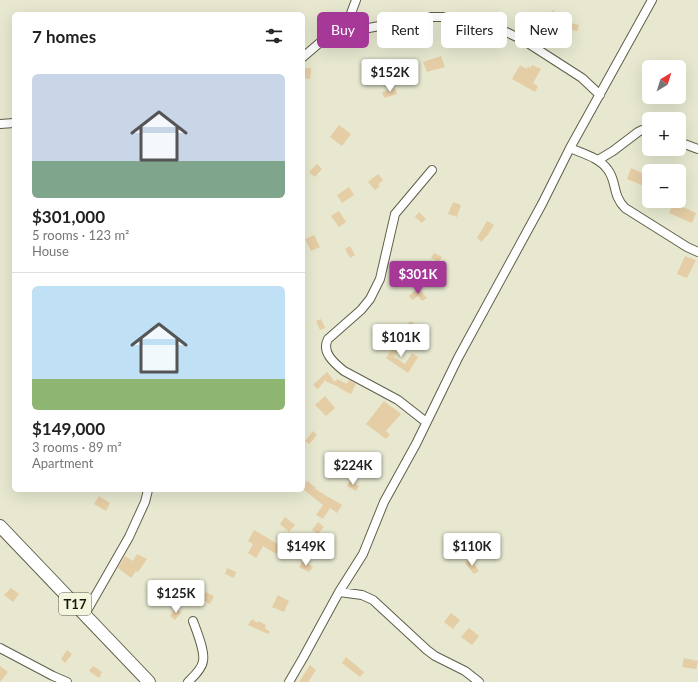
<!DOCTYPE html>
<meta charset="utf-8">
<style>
body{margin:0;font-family:Lato,sans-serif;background:#f2f2f2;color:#222;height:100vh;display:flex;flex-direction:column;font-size:15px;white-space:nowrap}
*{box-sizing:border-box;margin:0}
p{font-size:13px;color:#767676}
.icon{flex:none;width:22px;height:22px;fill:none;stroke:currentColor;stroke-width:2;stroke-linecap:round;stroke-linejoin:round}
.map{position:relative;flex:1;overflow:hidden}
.panel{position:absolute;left:12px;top:12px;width:293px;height:480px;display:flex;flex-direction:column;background:#fff;border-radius:6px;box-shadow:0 4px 16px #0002}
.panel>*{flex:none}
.banner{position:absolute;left:317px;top:12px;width:321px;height:36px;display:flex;gap:8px}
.needle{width:26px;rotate:38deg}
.fabs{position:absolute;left:642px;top:60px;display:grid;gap:8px}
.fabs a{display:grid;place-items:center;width:44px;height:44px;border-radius:6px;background:#fff;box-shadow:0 4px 16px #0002;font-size:20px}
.price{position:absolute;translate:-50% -34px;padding:0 9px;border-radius:4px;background:#fff;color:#222;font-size:13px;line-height:26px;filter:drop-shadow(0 1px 2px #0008)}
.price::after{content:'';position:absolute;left:50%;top:24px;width:12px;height:9px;margin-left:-6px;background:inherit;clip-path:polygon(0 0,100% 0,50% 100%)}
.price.current{background:#a63998;color:#fff}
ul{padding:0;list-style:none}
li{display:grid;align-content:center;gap:8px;height:212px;padding:0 20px}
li+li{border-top:1px solid #e0e0e0}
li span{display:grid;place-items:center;height:124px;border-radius:6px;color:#555}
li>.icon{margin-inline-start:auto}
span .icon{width:72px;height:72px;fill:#fffc;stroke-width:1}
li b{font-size:17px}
h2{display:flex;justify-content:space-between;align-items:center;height:48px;padding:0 20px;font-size:17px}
.pill{padding:0 14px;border-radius:6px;background:#fff;box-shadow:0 4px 16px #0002;font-size:14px;line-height:36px}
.pill.current{background:#a63998;color:#fff}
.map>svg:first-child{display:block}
</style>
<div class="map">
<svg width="698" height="682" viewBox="0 0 698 682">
<rect width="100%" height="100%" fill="#e7e8cf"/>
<!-- building -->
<path fill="#e5cda5" d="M553,10L560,18L551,27L543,19Z
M562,21L579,25L577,31L561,27Z
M441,56L445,67L427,72L423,62Z
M520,65L527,69L528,66L530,68L532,65L541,69L533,83L538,86L535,92L512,79Z
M304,68H311L310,79L303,78Z
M395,88L397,94L384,98L382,92Z
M339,125L351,134L342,146L330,137Z
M317,164L322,169L315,177L309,172Z
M631,168L649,176V188L627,179Z
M378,174L383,180L378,184L380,186L375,190L368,182Z
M349,187L354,195L342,203L337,195Z
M453,202L461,205L457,217L448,214Z
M674,203L696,213L692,223L669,213Z
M339,211L346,222L339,227L331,216Z
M419,212L426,219L422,223L415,217Z
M487,221L494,225L487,236H486L482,242L477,238Z
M314,235L320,247L311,251L305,239Z
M350,246L355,255L350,258L345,249Z
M434,253L442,257L439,262L431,258Z
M685,256L696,260L687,278L677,274Z
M418,288L427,298L422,301L418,296L412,300L409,296Z
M321,319L325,328L320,330L316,321Z
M412,321L415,327L402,334L407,326L405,325Z
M398,340L403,344L394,357L405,364L412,353L418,357L408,373L386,358Z
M327,372L335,382L337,379L347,384L349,380L356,384L351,394L339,388V387L327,382L325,380L318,389L313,385Z
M325,396L335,408L326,416L315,405Z
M384,401L401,414L386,431L390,435L386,439L366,424Z
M313,431L317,435L309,444L305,441Z
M307,481L316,488L315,489L342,505L337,513L330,508L323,519L316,515L323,505L303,489V486Z
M350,481L359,486L356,491L347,486Z
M99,496L110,503L106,511L94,504Z
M285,517L295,525L289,532L280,524Z
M318,522L324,527L318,534L312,530Z
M254,530L281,546L276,554L263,546L256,558L248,553L253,544L248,541Z
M137,554L147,559L138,572L136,571L131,578L118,568L125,556L133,561Z
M471,559L479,571L474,574L465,563Z
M303,561L313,567L309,572L299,567Z
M227,568L236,572L234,578L225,574Z
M153,579L158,582L153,593L147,590Z
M11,588L19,594L13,602L4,595Z
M206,592L214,596L210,604L202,600Z
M278,595L289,601L284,612L272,607Z
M176,608L181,612L175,620L170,616Z
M451,613L460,620L453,629L444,622Z
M252,619L257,623L258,621L266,625L265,628L270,632L268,634L248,625Z
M469,628L479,636L472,645L461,637Z
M67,650L72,654L65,663L61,659Z
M346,657L364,672L360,677L342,663Z
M684,658L698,661L696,669L682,667Z
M310,665L316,670L308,682H299Z
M0,666L8,672L0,682Z
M93,666L102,672L99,678L89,671Z"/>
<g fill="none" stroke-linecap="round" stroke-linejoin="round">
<!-- minor casing -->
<g stroke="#5f5f4a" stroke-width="10">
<path id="minor" d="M344,32L356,0
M303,57L323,40L333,35L425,17H445L469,21L504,31L523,40L582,78L600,95
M0,124L14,123
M679,142L698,149
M570,148C584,154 600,158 608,170C617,182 612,195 625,208L687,247L698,252
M598,160L613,151L638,132L642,130L649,132
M426,422L398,400L344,371C334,363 321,352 328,339L361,310L370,299L380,279L395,214L432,170
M339,592L362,595L373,600L427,650L435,656L465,671L479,682
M85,614L129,537L145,502L148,490
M0,648L53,676L67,682
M188,682C193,677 202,669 203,661C205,651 197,632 193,621
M289,682L303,658L339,592L363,554L384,502L416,444L458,358L542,204L570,148L652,0"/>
</g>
<!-- primary casing -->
<g stroke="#5f5f4a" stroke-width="14">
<path id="primary" d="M0,526L149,682"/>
</g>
<!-- minor -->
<use href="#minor" stroke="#fff" stroke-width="8"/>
<!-- primary -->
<use href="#primary" stroke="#fff" stroke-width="12"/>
</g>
<g text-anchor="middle" stroke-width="4" stroke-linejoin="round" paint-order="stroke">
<!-- shield labels -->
<rect fill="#f4f5dc" stroke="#595a4c" stroke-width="1" x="59" y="593" width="32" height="22" rx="3"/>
<g font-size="13" font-weight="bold" fill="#17170f">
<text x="75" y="609">T17</text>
</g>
</g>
</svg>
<div class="fabs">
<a><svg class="needle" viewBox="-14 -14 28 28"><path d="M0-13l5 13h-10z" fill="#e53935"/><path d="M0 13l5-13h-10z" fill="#767676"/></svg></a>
<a>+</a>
<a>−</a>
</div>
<b class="price" style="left:390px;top:93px">$152K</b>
<b class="price current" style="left:418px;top:295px">$301K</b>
<b class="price" style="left:401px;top:358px">$101K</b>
<b class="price" style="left:353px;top:486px">$224K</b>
<b class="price" style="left:306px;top:567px">$149K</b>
<b class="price" style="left:472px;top:567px">$110K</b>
<b class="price" style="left:176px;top:614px">$125K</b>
<div class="banner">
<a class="pill current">Buy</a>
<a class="pill">Rent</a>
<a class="pill">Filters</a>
<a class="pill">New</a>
</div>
<section class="panel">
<h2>7 homes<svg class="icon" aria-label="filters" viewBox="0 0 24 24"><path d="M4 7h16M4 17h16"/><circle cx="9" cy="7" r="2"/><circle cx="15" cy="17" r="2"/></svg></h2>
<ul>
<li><span style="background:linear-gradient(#c9d6e8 70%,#7fa58c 0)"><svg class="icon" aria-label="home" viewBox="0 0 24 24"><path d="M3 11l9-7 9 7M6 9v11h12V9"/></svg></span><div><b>$301,000</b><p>5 rooms · 123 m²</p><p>House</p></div></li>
<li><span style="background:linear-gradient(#bfe0f5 75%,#8fb573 0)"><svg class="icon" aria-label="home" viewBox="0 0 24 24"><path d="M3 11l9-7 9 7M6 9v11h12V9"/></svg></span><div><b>$149,000</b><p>3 rooms · 89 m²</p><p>Apartment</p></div></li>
</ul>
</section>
</div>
